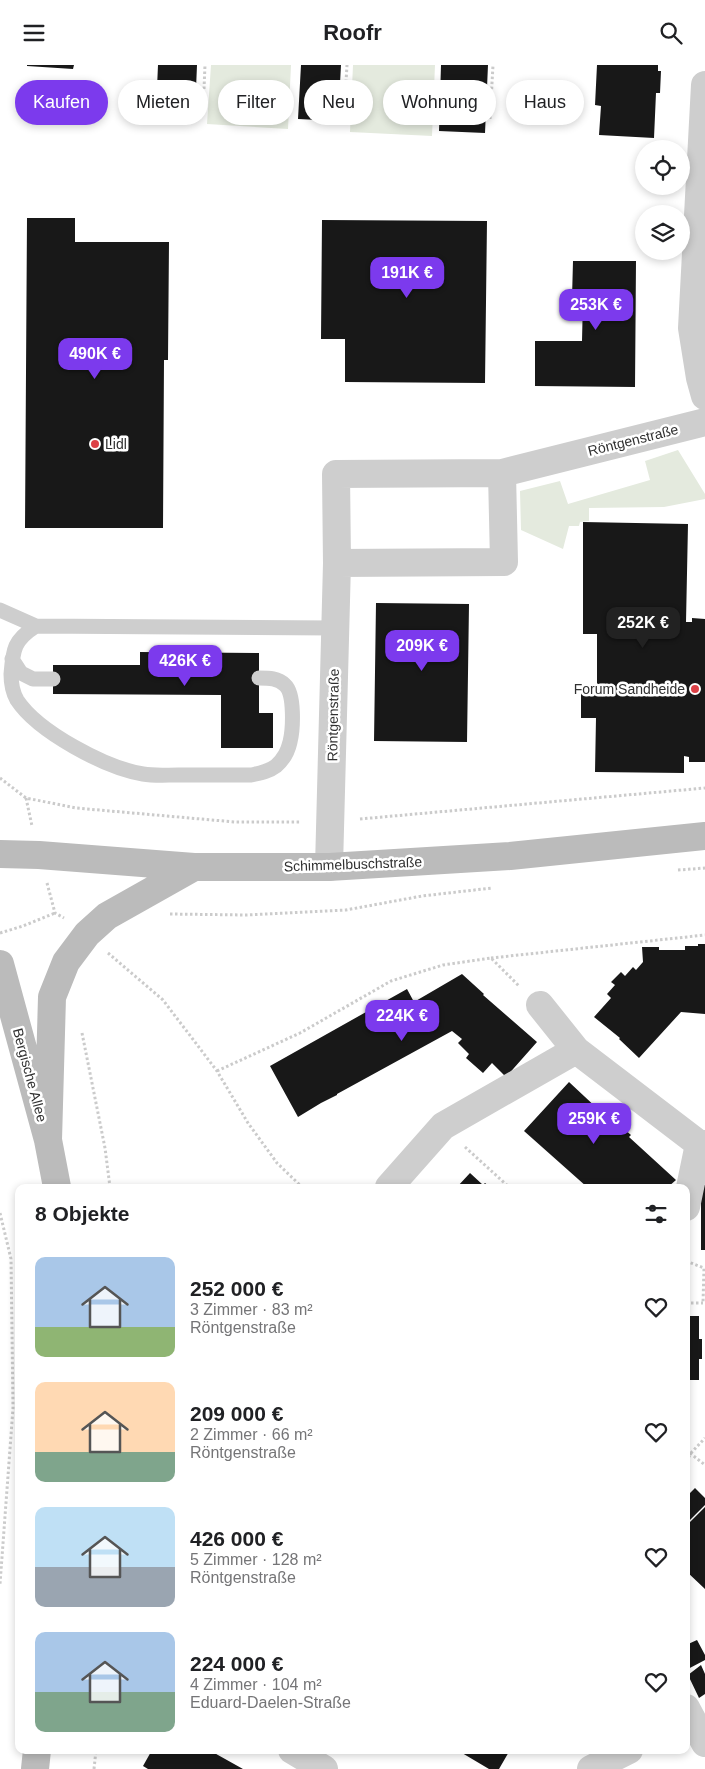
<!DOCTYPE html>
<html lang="de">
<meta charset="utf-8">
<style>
body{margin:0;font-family:Helvetica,sans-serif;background:#f2f2f2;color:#202124;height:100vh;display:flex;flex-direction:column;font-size:19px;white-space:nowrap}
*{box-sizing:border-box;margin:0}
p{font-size:16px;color:#757577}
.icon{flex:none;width:28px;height:28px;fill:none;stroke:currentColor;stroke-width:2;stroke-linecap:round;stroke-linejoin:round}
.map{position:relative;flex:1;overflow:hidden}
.drawer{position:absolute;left:15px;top:1119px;width:675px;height:570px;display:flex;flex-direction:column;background:#fff;border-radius:10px;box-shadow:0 2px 8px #0003}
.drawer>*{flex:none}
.guide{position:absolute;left:15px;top:15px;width:675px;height:45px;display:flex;gap:10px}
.fabs{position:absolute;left:635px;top:75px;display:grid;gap:10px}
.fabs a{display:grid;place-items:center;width:55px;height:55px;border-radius:50%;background:#fff;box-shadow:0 2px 8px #0003;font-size:25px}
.price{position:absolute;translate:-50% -42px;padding:0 11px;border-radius:10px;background:#7c3aed;color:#fff;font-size:16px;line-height:32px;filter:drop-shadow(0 1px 2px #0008)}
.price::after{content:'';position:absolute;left:50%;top:30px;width:15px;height:11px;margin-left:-8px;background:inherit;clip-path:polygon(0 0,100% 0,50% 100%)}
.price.selected{background:#222;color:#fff}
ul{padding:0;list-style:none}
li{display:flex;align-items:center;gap:15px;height:125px;padding:0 20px}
li span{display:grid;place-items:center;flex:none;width:140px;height:100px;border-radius:10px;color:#555}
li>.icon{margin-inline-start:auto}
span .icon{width:60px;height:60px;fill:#fffc;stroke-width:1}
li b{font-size:21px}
h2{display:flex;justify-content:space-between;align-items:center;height:60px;padding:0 20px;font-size:21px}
.chip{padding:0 18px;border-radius:22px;background:#fff;box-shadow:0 2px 8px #0003;font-size:18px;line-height:45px}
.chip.selected{background:#7c3aed;color:#fff}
header{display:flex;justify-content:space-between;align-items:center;height:65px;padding:0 20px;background:#fff;font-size:22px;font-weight:600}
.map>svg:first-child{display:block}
</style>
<header><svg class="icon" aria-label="menu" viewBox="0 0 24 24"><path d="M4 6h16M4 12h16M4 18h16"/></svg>Roofr<svg class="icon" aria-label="search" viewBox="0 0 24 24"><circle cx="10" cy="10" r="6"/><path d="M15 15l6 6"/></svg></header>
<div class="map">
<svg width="705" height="1704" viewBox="0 0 705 1704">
<rect width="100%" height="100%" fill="#fff"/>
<!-- green -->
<path fill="#e4eade" d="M211,0H291L288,64L207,59Z
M353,0H435L432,71L350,67Z
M678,385L705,429V434L664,442L589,443V456L580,457L579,461H569L563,484L521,465L520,426L560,416L568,439L650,415L645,396Z"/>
<!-- building -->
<path fill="#181818" d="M27,0H74L73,4L27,1Z
M158,0H197L195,48L156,46Z
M301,0H341L338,56L298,54Z
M441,0H488L485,68L439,66Z
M597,0H658V6H661L660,28H656L654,73L599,70L601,41L595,40Z
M27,153H75V177H169L168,295H164L163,463H25Z
M322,155L487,156L485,318L345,317V274H321Z
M573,196H636L635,322L535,321V276H582L583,233H572Z
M583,457L688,459L686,557H692V553L705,554V697H689V692L684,691V708L595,707L596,653H581V620L597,621V569H583Z
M376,538L469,539L467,677L374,676Z
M140,587L259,588V648H273V683H221V630L53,629V600H140Z
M698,879H705V949L681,947L639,993L619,974L620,973L594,952L611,933L607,929L615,920L611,917L621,907L625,911L633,902L636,905L643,897L642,882H659V885H685V881H698Z
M462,909L484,929L483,930L537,977L506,1012L492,998L483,1008L466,993L469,989L458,978L462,974L452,966L337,1029V1030L321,1038L298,1052L270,1001L407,924L414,937Z
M569,1017L615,1060L617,1058L631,1070L629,1072L676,1115L668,1122H587L524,1066Z
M470,1108L483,1120L485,1118L490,1122H457Z
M701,1120H705V1185H701Z
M686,1251H699V1274H702V1294H699V1315H686Z
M695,1423L705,1433V1440L686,1459V1432Z
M705,1442V1524L686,1506V1461Z
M697,1575L705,1590V1595L686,1605V1580Z
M701,1600L705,1609V1629L699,1633L688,1610Z
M152,1685H209L243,1704H148L143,1701Z
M457,1685H510L499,1704H489Z"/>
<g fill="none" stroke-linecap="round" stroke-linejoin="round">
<!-- path -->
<path stroke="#cbcbcb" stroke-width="3" stroke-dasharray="2.5 2.5" stroke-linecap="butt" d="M204,24L205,0
M344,52L347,0
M490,54L493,0
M0,713L26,733L76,743L235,757H301
M26,733L32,761
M360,754L705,723
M678,805L705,803
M47,818L55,848L64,853
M170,849L246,850L346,845L422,831L492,823
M0,868L23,861L55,848
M108,888L163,935L217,1006L248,1058L277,1098L302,1122
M491,893L705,870
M82,968L105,1083L110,1122
M217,1006L300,968L391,916L443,900L491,893L519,921
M465,1082L509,1122
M0,1148L11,1194L13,1343L0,1519
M686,1196L704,1203L703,1238
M686,1238H703
M686,1385L705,1400
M686,1397L691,1388L705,1373
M94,1704L96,1685"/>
<!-- lane -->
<path stroke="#cecece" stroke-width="15" d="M0,545L36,561L335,563
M36,561C14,575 13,584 11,609C11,617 13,628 17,635C38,667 106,703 143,709C154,711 166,710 178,710C202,710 226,710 251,710C260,708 268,707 276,701C283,695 288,686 290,677C293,665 295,629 285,620C278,613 269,613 259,613
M12,594L21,608L33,614H53"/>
<!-- street -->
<path stroke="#cecece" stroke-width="28" d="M705,20L692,263L700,313L705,331
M337,498L504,497L502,408
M329,802L337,498L336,409L502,408L705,357
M540,940L576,985
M389,1122L443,1061L576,985L699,1079H705
M686,1142L699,1079
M686,1643L705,1678
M292,1685L324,1704
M591,1704L629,1685"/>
<!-- secondary -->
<path stroke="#bbb" stroke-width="28" d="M0,789L39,790L194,802H329L510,791L705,771
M0,899L48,1075L57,1122
M48,1075L52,932L66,897L87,869L107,851L194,802
M35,1704L37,1685"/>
</g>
<!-- markers -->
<g fill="#dc4046" stroke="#fff" stroke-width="2">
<circle cx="95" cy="379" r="5"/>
<circle cx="695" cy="624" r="5"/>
</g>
<g text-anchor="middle" stroke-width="5" stroke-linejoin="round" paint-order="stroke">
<!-- street labels -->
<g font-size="14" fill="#313131" stroke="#fff">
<text transform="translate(633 375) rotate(-14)" y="5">Röntgenstraße</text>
<text transform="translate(333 650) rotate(-89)" y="5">Röntgenstraße</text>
<text transform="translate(353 799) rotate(-2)" y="5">Schimmelbuschstraße</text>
<text transform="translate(30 1010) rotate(75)" y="5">Bergische Allee</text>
</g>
<!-- poi labels -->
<g font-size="14" fill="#313131" stroke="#fff" text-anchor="start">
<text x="105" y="384">Lidl</text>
<text x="685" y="629" text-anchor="end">Forum Sandheide</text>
</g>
</g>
</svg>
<div class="fabs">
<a><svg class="icon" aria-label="locate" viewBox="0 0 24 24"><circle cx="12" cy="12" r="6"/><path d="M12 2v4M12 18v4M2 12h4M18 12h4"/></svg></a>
<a><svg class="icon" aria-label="layers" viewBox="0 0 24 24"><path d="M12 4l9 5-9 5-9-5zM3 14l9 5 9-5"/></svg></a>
</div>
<b class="price" style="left:407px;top:234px">191K €</b>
<b class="price" style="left:596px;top:266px">253K €</b>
<b class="price" style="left:95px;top:315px">490K €</b>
<b class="price selected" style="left:643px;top:584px">252K €</b>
<b class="price" style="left:422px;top:607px">209K €</b>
<b class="price" style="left:185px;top:622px">426K €</b>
<b class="price" style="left:402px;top:977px">224K €</b>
<b class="price" style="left:594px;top:1080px">259K €</b>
<div class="guide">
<a class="chip selected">Kaufen</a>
<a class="chip">Mieten</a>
<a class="chip">Filter</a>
<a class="chip">Neu</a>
<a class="chip">Wohnung</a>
<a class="chip">Haus</a>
</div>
<section class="drawer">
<h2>8 Objekte<svg class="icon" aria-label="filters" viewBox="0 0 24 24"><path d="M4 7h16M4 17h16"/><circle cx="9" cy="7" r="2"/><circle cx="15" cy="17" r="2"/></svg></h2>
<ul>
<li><span style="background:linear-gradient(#a9c7e8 70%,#8fb573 0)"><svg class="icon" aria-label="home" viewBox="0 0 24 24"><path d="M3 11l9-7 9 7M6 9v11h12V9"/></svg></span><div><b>252 000 €</b><p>3 Zimmer · 83 m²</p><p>Röntgenstraße</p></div><svg class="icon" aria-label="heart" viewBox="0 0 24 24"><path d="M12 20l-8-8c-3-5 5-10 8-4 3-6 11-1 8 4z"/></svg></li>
<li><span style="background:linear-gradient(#ffd9b3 70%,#7fa58c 0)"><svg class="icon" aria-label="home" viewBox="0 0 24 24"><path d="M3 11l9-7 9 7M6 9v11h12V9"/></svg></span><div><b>209 000 €</b><p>2 Zimmer · 66 m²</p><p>Röntgenstraße</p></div><svg class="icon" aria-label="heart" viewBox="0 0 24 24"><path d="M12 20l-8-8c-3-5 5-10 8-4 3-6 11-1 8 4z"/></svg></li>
<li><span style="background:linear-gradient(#bfe0f5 60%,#9aa5b1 0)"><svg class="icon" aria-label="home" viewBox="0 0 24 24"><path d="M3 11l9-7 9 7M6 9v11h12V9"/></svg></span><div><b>426 000 €</b><p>5 Zimmer · 128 m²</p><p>Röntgenstraße</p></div><svg class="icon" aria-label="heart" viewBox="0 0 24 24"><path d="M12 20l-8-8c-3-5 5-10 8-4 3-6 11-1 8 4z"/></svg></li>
<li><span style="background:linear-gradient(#a9c7e8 60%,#7fa58c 0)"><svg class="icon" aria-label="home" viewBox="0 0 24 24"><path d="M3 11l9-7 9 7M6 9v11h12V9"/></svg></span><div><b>224 000 €</b><p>4 Zimmer · 104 m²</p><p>Eduard-Daelen-Straße</p></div><svg class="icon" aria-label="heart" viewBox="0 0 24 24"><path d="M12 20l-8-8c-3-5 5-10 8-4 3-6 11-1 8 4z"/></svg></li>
</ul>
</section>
</div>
